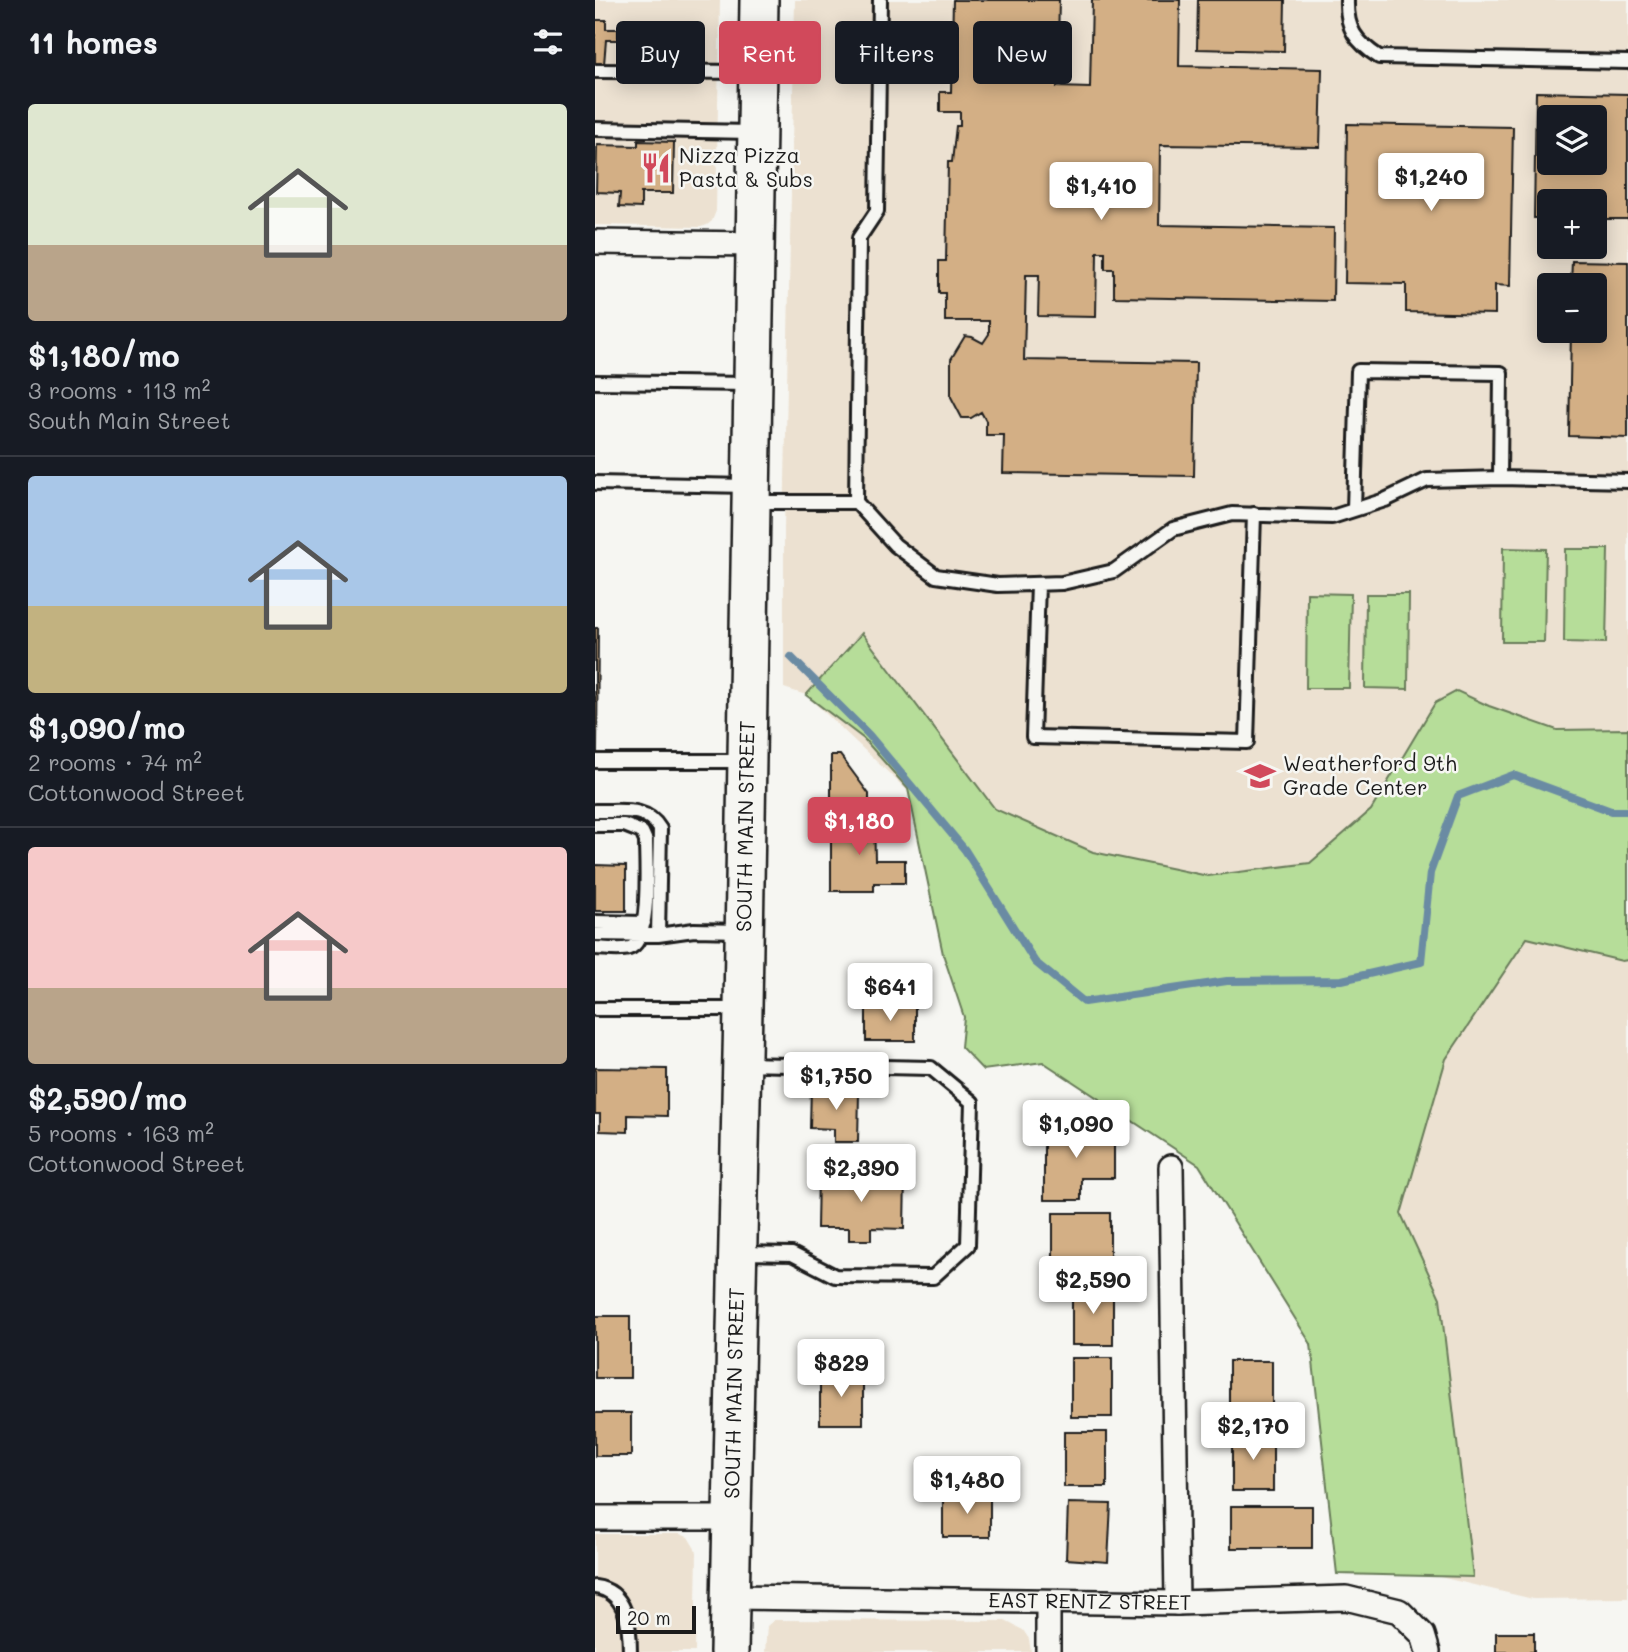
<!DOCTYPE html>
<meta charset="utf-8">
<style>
body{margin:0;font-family:Mali,sans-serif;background:#242831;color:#f1f3f6;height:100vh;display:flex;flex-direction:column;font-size:26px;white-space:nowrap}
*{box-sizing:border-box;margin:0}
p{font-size:23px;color:#9ea1a6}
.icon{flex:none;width:38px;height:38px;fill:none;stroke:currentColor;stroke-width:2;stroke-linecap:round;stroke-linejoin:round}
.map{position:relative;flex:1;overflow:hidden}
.drawer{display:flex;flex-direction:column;background:#171b24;width:595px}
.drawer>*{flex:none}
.banner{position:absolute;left:21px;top:21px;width:665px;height:63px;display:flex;gap:14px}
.fabs{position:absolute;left:942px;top:105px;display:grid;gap:14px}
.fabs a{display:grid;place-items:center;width:70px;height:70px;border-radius:7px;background:#171b24;box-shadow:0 4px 18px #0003;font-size:35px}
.scale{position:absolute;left:21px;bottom:18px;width:80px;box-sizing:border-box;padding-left:7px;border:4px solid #1c1c1c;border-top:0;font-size:19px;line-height:24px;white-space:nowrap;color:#1c1c1c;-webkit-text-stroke:5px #f6f6f2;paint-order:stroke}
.price{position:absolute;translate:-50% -60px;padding:0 16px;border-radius:7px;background:#fff;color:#222;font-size:23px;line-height:46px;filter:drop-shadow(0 2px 4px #0008)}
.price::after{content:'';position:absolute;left:50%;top:42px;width:21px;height:16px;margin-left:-10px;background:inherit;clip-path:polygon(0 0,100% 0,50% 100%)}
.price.current{background:#d1495b;color:#fff}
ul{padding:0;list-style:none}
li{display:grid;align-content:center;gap:14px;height:371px;padding:0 28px}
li+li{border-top:2px solid #363941}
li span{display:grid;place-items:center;height:217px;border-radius:7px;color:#555}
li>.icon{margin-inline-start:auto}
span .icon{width:126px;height:126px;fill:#fffc;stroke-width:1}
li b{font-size:30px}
h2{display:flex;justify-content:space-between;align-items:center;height:84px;padding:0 28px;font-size:30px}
.pill{padding:0 24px;border-radius:7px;background:#171b24;box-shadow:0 4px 18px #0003;font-size:24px;line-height:63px}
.pill.current{background:#d1495b;color:#fff}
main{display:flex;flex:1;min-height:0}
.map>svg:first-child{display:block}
</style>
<main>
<section class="drawer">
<h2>11 homes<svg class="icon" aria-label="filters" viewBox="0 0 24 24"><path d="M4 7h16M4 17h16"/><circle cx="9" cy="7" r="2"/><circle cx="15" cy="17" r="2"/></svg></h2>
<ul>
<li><span style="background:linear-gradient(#dfe7d0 65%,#b9a48a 0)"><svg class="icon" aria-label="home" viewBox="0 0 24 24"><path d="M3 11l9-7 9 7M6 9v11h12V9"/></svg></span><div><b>$1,180/mo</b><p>3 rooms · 113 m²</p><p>South Main Street</p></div></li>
<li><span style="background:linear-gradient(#a9c7e8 60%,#c2b280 0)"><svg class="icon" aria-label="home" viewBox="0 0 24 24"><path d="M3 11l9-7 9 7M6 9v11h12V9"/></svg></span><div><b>$1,090/mo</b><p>2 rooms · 74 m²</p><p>Cottonwood Street</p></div></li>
<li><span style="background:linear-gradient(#f6c9c9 65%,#b9a48a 0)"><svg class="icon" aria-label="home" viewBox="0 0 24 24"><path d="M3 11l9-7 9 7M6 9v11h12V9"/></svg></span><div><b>$2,590/mo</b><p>5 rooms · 163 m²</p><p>Cottonwood Street</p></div></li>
</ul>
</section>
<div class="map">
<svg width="1033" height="1652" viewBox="0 0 1033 1652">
<rect width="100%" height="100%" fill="#f6f6f2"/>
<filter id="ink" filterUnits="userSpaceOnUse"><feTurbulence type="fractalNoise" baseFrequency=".0143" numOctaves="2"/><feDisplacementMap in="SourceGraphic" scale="14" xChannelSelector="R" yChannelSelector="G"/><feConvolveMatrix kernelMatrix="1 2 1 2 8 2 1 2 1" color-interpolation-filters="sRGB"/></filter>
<g filter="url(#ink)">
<!-- built -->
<path fill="#ece1d1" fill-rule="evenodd" d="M0,0H125L121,211L117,221L112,225L106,227L0,225Z
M200,0H1033V1598L938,1599L803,1567L799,1213L384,858L211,695L189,688V530ZM954,117H999V163H954ZM954,201H999V247H954ZM954,285H999V331H954Z
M0,1534H85L93,1537L102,1552L100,1652H0Z
M179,1620L410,1621L428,1630L434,1639L436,1652H170L172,1626Z"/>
<!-- green -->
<path fill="#b6dd99" stroke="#697c5a" stroke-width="2" d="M908,548L951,549L949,642H907Z
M970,549H1013L1011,643L969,642Z
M712,593L756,594L754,688H711Z
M771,594H814L813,689L770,688Z
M267,633L400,809L498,852L613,876L715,863L776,810L840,703L862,691L894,706L962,730L1033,729V960L1027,961L932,938L851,1059L806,1214L845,1298L878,1577L742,1574L716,1344L604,1165L448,1062L388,1070L366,1047L369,1017L348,954L313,789L269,739L211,695Z"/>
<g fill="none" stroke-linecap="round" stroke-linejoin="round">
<!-- stream -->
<path stroke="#6a8ba3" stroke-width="8" d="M196,657L274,735L370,850L440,962L489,1002L632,981L747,980L826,962L835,873L863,796L918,775L1016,811H1033"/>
</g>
<!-- building -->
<path fill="#d3af85" stroke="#1c1c1c" stroke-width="2" fill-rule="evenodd" d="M358,0H464L462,87L495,88L497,0H585L584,66L727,69L725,147L565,145L564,225L739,228L738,301L519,297V269H510V252H502L501,317L443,316L444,275H431L429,360L601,363L599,476L408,473L409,435H391V421L386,412L376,418H367L356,397V359L370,336L377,337L388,343L394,334V321H350V293H344V261H351L353,162H357L361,126H365V112H345V92H356Z
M603,0H690L689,51L602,49Z
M0,20H11V29H23V40H11L9,64H0Z
M941,92L1033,94V219H999V201H954V218H939ZM954,117H999V163H954Z
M752,124L918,127L915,286L900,285V314L811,312V284L750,283Z
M43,141L79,142L78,193H46V208L24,207L25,193L1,192L2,145L43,146Z
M977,261L1033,262V438L974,436L976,331H999V285H976Z
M0,628H3L2,754H0Z
M236,755H245L274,794V815L236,814Z
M236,817H279L280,860H310V883H279V891H236Z
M0,865L31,866V911H0Z
M271,1005H320V1041H271Z
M0,1068L72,1069V1116L33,1115V1132L5,1131V1114H0Z
M216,1086H246V1091H264L263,1142H239V1129L215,1128Z
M449,1128H519V1178H486V1200H449Z
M223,1175L310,1176L309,1229L276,1228V1240H254V1228H222Z
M458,1213H515V1273H458Z
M477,1286H518V1345H477Z
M0,1316H35V1378H0Z
M476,1358H517V1417H476Z
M634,1361H677V1424H634Z
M225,1374H268V1424H225Z
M0,1413H36V1456H0Z
M469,1432H512V1487H469Z
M637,1433H678V1491H637Z
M348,1495H395V1537H348Z
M473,1503L516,1504L513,1562L471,1559Z
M636,1506H717V1548H636Z
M901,1633H939V1652H901Z"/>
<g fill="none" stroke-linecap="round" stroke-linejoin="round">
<!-- lane casing -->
<g stroke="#1c1c1c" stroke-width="18">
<path id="lane" d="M285,0L282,211L264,238L261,502L300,545L341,576L403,585L467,583L519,571L578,529L637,514L737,517L790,500L832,480L905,478L1033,481
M752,0C751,29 761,42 784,57L1033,62
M0,71L161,72
M0,129L157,132
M0,382L154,384
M0,483L154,486
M159,502H261
M759,509L763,371L906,373L905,478
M443,584L438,737L652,742L659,514
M0,761H148
M0,811C25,812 51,805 65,829L63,935
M0,825H29L47,832L51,841C51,862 57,942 34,948C24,951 10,948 0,948
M0,922L49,923
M0,934L63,935L99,930L146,931
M0,1009H144
M145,1253L197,1254L240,1276L338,1277L373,1245L377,1102L336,1068L149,1064
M0,1587C32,1591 35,1626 35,1652"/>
</g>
<!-- street casing -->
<g stroke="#1c1c1c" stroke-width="28">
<g id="street">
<path d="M0,242L159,244"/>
<path d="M576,1167L582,1603"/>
<path d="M0,1518H136"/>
<path id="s1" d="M135,1597L582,1603L751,1598L804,1611L828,1635L833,1652"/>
<path d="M453,1652V1602"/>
</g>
</g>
<!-- primary casing -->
<g stroke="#1c1c1c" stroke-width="42">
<g id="primary">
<path id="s2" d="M134,1652L148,1009L164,0"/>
</g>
</g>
<!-- lane -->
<use href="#lane" stroke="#f6f6f2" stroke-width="12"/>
<!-- street -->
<use href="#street" stroke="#f6f6f2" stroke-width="23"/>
<!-- primary -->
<use href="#primary" stroke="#f6f6f2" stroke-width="37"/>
</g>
</g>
<!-- icons -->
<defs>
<g id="restaurant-bare" transform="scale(2.415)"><path d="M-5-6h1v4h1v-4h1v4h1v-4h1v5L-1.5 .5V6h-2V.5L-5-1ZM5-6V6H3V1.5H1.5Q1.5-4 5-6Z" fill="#d1495b" stroke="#f6f6f2" stroke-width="2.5" paint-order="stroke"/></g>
<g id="school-bare" transform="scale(2.415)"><path d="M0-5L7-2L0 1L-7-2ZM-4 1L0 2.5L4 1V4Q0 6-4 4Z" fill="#d1495b" stroke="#f6f6f2" stroke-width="2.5" paint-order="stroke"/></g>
</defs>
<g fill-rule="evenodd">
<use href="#restaurant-bare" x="61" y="168"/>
<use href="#school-bare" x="665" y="776"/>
</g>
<g text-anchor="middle" stroke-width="5" stroke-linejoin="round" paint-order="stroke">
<!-- poi labels -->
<g font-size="21" fill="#1c1c1c" stroke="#f6f6f2" text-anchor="start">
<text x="84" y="163">Nizza Pizza<tspan x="84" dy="24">Pasta &amp; Subs</tspan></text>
<text x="688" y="771">Weatherford 9th<tspan x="688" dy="24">Grade Center</tspan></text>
</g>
<!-- street labels -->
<g font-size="21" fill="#1c1c1c" stroke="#f6f6f2">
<text dy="7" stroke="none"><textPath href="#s2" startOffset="826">SOUTH MAIN STREET</textPath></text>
<text dy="7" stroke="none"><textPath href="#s2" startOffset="259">SOUTH MAIN STREET</textPath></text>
<text dy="7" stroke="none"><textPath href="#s1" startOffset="360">EAST RENTZ STREET</textPath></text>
</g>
</g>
</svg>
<div class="fabs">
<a><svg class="icon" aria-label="layers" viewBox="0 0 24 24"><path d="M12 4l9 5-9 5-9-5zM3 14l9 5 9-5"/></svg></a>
<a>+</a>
<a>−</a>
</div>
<div class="scale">20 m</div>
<b class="price" style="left:836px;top:213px">$1,240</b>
<b class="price" style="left:506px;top:222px">$1,410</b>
<b class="price current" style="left:264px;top:857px">$1,180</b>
<b class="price" style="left:295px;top:1023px">$641</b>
<b class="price" style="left:241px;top:1112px">$1,750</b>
<b class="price" style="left:481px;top:1160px">$1,090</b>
<b class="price" style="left:266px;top:1204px">$2,390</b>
<b class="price" style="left:498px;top:1316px">$2,590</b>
<b class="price" style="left:246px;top:1399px">$829</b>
<b class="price" style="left:658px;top:1462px">$2,170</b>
<b class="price" style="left:372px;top:1516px">$1,480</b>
<div class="banner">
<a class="pill">Buy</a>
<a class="pill current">Rent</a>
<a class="pill">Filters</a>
<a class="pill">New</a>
</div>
</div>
</main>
